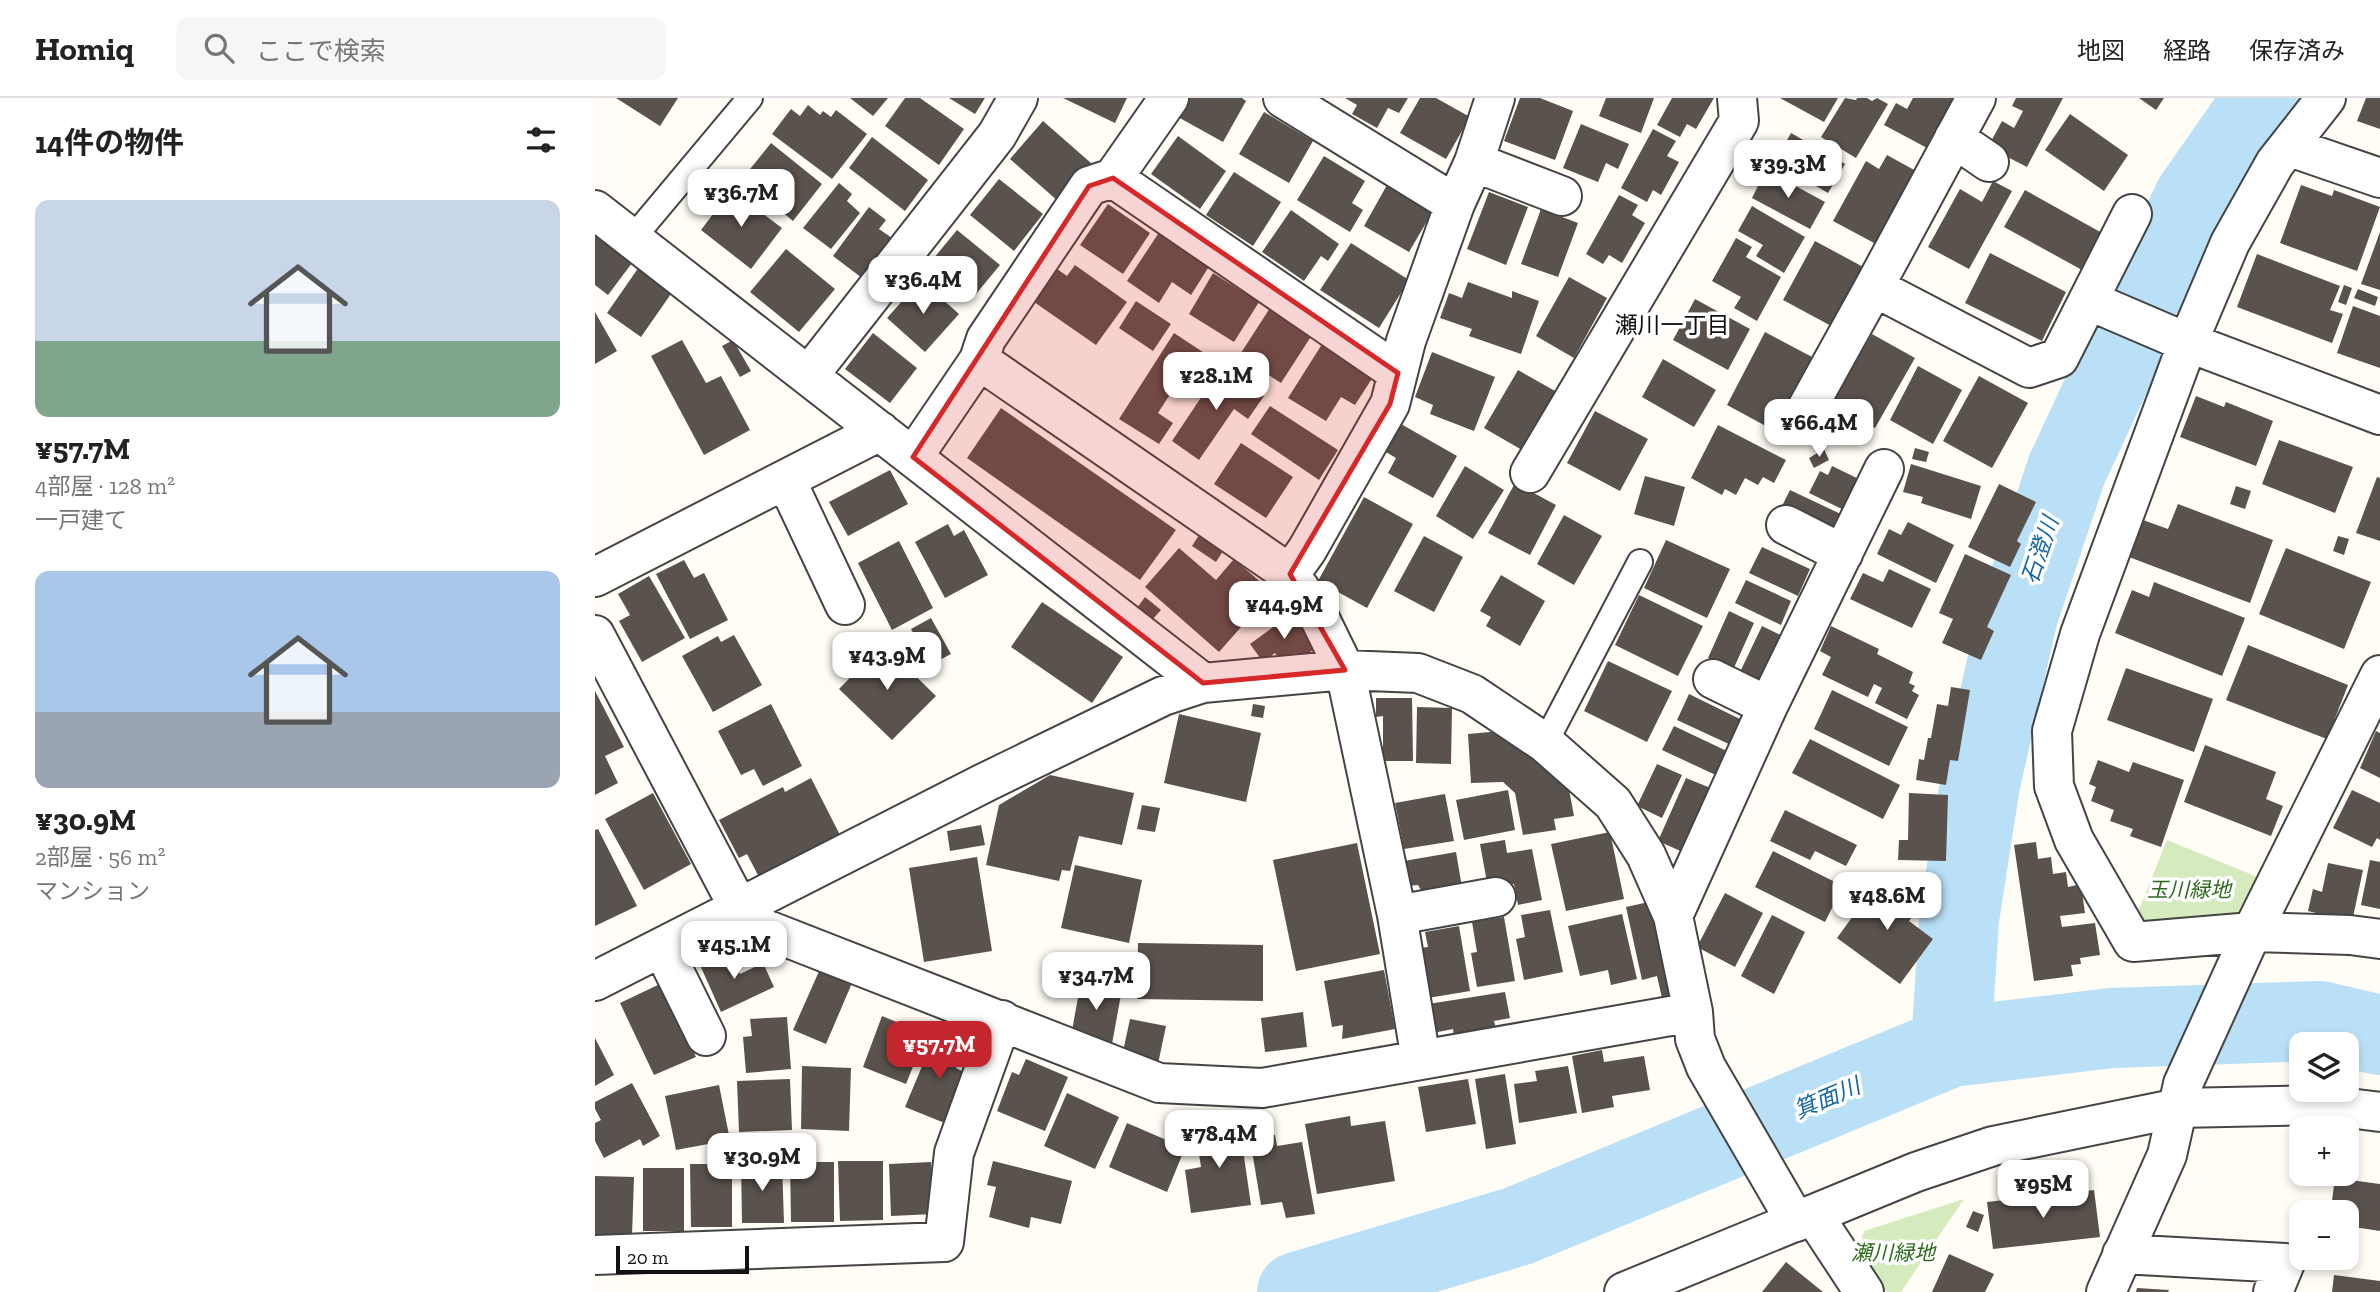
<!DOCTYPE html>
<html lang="ja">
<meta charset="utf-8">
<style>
body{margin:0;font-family:"Zilla Slab","Noto Sans JP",serif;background:#f6f6f6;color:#222;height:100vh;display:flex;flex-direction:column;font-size:26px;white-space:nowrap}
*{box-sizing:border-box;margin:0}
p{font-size:23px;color:#767676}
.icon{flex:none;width:38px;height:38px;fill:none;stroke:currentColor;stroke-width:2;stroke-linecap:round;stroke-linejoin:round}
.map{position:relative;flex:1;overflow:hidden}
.drawer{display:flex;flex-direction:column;background:#fff;width:595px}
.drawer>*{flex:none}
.buttons{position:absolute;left:1694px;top:934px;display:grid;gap:14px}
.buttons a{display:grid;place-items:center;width:70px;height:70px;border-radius:14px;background:#fff;box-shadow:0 4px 10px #0003;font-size:35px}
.scale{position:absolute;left:21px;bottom:18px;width:133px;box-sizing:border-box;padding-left:7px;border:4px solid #111;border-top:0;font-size:19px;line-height:24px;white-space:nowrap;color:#111;-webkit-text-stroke:5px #fff;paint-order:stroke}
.price{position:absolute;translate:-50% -60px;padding:0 16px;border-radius:14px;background:#fff;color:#222;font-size:23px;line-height:46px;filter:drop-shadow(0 2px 4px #0008)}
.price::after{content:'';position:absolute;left:50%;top:42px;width:21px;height:16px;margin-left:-10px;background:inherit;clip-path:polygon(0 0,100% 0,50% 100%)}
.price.active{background:#c4262e;color:#fff}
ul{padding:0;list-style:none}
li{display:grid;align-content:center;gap:14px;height:371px;padding:0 35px}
li span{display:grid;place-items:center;height:217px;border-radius:14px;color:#555}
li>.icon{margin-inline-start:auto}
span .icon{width:126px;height:126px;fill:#fffc;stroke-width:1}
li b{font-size:30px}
h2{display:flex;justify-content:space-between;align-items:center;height:84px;padding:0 35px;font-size:30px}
header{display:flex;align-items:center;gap:42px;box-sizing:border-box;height:98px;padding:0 35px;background:#fff;border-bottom:2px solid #e0e0e0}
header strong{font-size:33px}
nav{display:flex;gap:38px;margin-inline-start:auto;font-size:24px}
.search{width:490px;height:63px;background:#f6f6f6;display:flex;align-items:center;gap:18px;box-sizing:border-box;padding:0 24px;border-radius:14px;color:#767676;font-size:26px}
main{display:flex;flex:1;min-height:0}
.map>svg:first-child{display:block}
</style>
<header>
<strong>Homiq</strong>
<div class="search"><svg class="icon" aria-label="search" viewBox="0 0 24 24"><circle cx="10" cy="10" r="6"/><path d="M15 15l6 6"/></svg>ここで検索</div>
<nav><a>地図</a><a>経路</a><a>保存済み</a></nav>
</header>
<main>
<section class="drawer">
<h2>14件の物件<svg class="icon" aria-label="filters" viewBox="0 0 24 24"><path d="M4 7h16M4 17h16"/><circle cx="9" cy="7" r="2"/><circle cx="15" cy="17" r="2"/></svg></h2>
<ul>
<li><span style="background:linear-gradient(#c9d6e8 65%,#7fa58c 0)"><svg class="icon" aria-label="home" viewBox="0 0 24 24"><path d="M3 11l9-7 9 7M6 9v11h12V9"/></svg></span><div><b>¥57.7M</b><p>4部屋 · 128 m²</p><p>一戸建て</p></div></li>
<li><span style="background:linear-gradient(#a9c7e8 65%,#9aa5b1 0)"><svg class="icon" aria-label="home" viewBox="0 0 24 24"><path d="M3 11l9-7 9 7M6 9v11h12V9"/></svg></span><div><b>¥30.9M</b><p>2部屋 · 56 m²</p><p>マンション</p></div></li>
</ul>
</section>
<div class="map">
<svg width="1785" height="1194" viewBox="0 0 1785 1194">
<rect width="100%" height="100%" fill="#fffdf5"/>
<!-- green -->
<path fill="#d5ebbd" d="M1572,742L1670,782L1657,814L1561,834L1541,819Z
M1369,1101L1306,1194H1292L1262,1157L1269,1133Z"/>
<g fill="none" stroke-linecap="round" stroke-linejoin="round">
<!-- river -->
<path stroke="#b9e0f7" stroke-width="80" d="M1356,949L1364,821L1385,686L1423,517L1472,371L1555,193L1599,100L1669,0
M702,1194L923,1128L1356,949L1517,930L1725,923L1785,937"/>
</g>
<!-- building -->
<path fill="#5a524d" d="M21,0H83L65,28Z
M255,0H293L278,18Z
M310,0H325L369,31L344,67L290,28Z
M354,0H390L380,16Z
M468,0H532L520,25Z
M594,0H647L651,3L628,44L583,19Z
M750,0H813L804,15L793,10L782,30L757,16L762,7Z
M825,0H841L875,19L851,61L805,35Z
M925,0H945L978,13L960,62L909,43Z
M1011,0H1059L1046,35L1004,18Z
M1077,0H1119L1101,31L1092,26L1085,39L1062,27Z
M1185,0H1243L1229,24Z
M1250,0L1261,2L1262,0H1272L1277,3L1282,0L1293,6L1261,60L1226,39Z
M1318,0H1361L1334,51L1289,27L1301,5L1312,11Z
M1421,0H1468L1432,69L1393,49L1407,23L1419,30L1428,13L1417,8Z
M1544,0H1569L1561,12Z
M1771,0H1785V31L1762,23Z
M213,7L225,17L228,13L236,19L241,12L272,36L237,81L177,36L196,11L205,18Z
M669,14L718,43L694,85L644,56Z
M1475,16L1533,57L1509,93L1450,52Z
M448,23L496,65L463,103L415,61Z
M986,26L1034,46L1023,71L1011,65L1003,84L968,70Z
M1058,31L1081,43L1072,58L1084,64L1066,97L1058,92L1052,104L1026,90Z
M1196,35L1250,66L1233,95L1180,64Z
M583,38L631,73L605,111L556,76Z
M277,39L333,82L310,113L254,70Z
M176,45L227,86L198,123L147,81Z
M1292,57L1321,73L1281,146L1238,123L1271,63L1284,71Z
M729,58L770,83L757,105L768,112L755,134L702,102Z
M1171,72L1230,104L1215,131L1157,100Z
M639,74L686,104L658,148L611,117Z
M404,81L448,116L419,153L375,117Z
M1398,83L1417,93L1374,171L1333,149L1365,91L1387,104Z
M244,85L257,96L252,103L265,115L236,151L208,130Z
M792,87L838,113L814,154L769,128Z
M1706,87L1737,98L1739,92L1785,109L1762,173L1685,145Z
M136,92L187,130L156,171L106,132Z
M1430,92L1507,135L1487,172L1409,129Z
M894,94L933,109L911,167L872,151Z
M1024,97L1043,107L1037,117L1050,125L1027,165L1014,157L1008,166L991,156Z
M513,106L555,135L528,176L485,147Z
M1157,108L1210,139L1189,175L1161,158L1168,147L1143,133Z
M274,109L291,122L284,131L297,140L267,180L238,158Z
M946,111L983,125L963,179L926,166Z
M696,112L744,146L733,163L726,158L709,183L667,154Z
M362,132L405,167L376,202L334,166Z
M565,133L615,167L596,197L577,184L564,205L532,183Z
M1785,134V192L1766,186Z
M0,137L37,165L13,197L0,187Z
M1141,140L1157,149L1151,159L1186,179L1162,223L1139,210L1146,199L1117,183Z
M1220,143L1272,171L1240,230L1188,202Z
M756,145L814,182L784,230L725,192Z
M191,151L240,191L204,234L155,194Z
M1395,155L1471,194L1447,243L1370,205Z
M1662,156L1745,188L1735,212L1748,216L1737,245L1642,209Z
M480,167L532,204L501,247L439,204L462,171L472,178Z
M44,169L78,193L46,239L12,215Z
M618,175L664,204L639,244L594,216Z
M974,179L1012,200L979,260L941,238Z
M326,182L364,216L330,254L292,220Z
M873,184L917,200V193L944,203L926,256L874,238L877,231L845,220L854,195L867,200Z
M1749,187L1757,190L1751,207L1743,204Z
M1763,191L1783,199L1780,208L1759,200Z
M1100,201L1155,231L1133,272L1078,242Z
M541,203L576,226L558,253L524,230Z
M1758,208L1785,218V270L1742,255Z
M675,210L717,237L686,285L644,258Z
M0,214L22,253L0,266Z
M1170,234L1219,260L1180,333L1132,307Z
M278,235L322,270L295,305L250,271Z
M579,235L620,262L597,297L581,287L563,315L578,325L564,346L524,321Z
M1277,236L1320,260L1280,330L1237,306Z
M87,242L111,285L126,278L155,332L109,357L56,258Z
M138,242L156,273L145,279L127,248Z
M729,243L780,276L760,307L746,299L731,323L693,300Z
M837,254L900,279L879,333L835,316L838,307L820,299Z
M1068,261L1121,292L1099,329L1047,299Z
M627,268L669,298L653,321L639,311L604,362L577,343Z
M1323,268L1367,292L1338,346L1295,322Z
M923,272L960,293L927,352L889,330Z
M1384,278L1433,305L1397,370L1348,343Z
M1601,298L1629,309L1631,304L1678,323L1661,368L1585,339Z
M675,308L743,352L724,382L656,336Z
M406,310L581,432L545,482L372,360Z
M1000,313L1053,341L1025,393L972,365Z
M806,326L862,358L838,400L793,375L801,360L791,354Z
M1123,327L1191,362L1179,385L1168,379L1163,387L1150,380L1141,397L1130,391L1127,397L1096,380Z
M1684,342L1758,369L1740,415L1667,386Z
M646,345L698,379L671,420L619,386Z
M1320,350L1334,354L1331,364L1317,361Z
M1229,351L1234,362L1219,370L1214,360Z
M1316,366L1386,388L1376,421L1326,405L1328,399L1308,394Z
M870,368L909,392L878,441L841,418Z
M1237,368L1266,382L1251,413L1214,395L1225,373L1233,377Z
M295,372L313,406L253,438L234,404Z
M1050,378L1090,389L1079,428L1039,416Z
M1782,379L1785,380V443L1761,435Z
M920,385L961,407L935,457L893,435Z
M1404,386L1441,404L1422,443L1426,446L1415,469L1373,449Z
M1641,388L1656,393L1650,411L1635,406Z
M1195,392L1250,418L1242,436L1183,416Z
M769,399L818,426L772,510L723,483Z
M1583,406L1678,442L1655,505L1534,459L1548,422L1573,431Z
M969,417L1007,438L979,487L942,466Z
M1313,424L1359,447L1341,485L1282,456L1294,431L1306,437Z
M353,426L359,438L369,432L393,477L350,500L320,444Z
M606,434L630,450L621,464L597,448Z
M829,438L868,459L839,514L799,493Z
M1743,438L1754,441L1749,457L1738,453Z
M1071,442L1135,471L1112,520L1049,490Z
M304,443L338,510L297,532L263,465Z
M1167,449L1215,471L1203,498L1154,475Z
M584,450L621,482L639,461L677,494L624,554L550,489Z
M1691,450L1776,484L1749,551L1664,516Z
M1370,456L1416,477L1392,529L1399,533L1386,562L1347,545L1358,521L1344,515Z
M89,462L99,480L109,475L133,522L95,541L61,476Z
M1294,471L1336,491L1317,530L1255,501L1268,475L1288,484Z
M906,477L950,503L925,548L891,528L896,519L885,513Z
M54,478L90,540L47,564L24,523L35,517L23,496Z
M1151,482L1196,503L1186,527L1140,505Z
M1559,484L1650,520L1627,578L1520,535L1537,492L1554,499Z
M1044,497L1108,528L1083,578L1020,547Z
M550,499L566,512L557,522L542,510Z
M447,504L528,559L497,605L416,549Z
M1134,513L1159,525L1138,572L1113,560Z
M696,516L721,550L705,561L701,555L686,565L680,555L668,564L655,546Z
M336,520L356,556L335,567L316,531Z
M1167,528L1192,540L1169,586L1145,574Z
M1236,528L1284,551L1282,556L1318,574L1314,585L1320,588L1317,593L1324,597L1312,621L1280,605L1287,590L1279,586L1273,599L1227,577L1236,559L1225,553Z
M139,537L167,587L118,614L87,558L123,538L126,544Z
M288,546L341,598L297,642L244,591Z
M1653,547L1753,587L1732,641L1631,602Z
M1013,563L1077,593L1052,644L989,613Z
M1531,570L1618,601L1599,654L1512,622Z
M1356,589L1375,592L1363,663L1355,662L1351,687L1321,682L1324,661L1329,662L1333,640H1336L1342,606L1353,608Z
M1237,592L1313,629L1294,668L1219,631Z
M0,593L29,649L10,658L23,685L0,697Z
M1094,596L1149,623L1138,648L1082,622Z
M781,600H817L818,663H788V618L781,619Z
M176,606L207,668L168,688L159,671L146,677L123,633Z
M658,606L670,608L668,620L656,618Z
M822,609L857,610L856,666L821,665Z
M584,616L666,635L651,704L569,685Z
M1079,628L1136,655L1125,679L1067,652Z
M906,633L973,686L979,718L959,721L961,732L928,737L920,695L908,684L876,685L873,636Z
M1781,633L1785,635V680L1765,670Z
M1215,641L1305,687L1288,721L1197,675Z
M1610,647L1681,674L1671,701L1688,708L1676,738L1589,704Z
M1503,662L1534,674L1538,664L1589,682L1566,749L1535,738L1538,731L1515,723L1519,712L1496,703L1501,689L1494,686Z
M1062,666L1087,677L1067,720L1042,708Z
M455,677L539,695L527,747L484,738L475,773L467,772L464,783L391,767L404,707Z
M216,680L245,737L164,779L152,756L144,760L124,722L188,689L190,694Z
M1091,680L1118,691L1090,755L1063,743Z
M913,692L920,732L869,742L861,702Z
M1757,692L1785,705V742L1782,740L1777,749L1738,730Z
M58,695L96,766L49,792L10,721Z
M1314,695L1353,697L1351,763L1303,762L1304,742H1313Z
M850,696L859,743L809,751L800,705Z
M547,707L565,710L560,734L542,731Z
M1190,712L1262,747L1251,768L1220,753L1215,762L1175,743Z
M386,727L390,747L355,753L352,733Z
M3,731L42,808L0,828V732Z
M1015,734L1029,801L971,813L956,746Z
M910,742L912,755L937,751L947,802L923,807L919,786L893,790L885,746Z
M1441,744L1443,761L1456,759L1458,776L1471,774L1473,789L1486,786L1490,815L1465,818L1467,829L1500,825L1505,857L1485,860L1486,866L1476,867L1478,878L1439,883L1419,747Z
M762,745L785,856L701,873L678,762Z
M1178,753L1248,788L1230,824L1160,789Z
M861,754L868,795L831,801L823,787L813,788L809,763Z
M382,759L397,853L329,864L314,770Z
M1775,762L1785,764V811L1766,807Z
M1733,765L1768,772L1757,824L1713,813L1718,791L1727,794Z
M480,767L547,782L534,845L466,830Z
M1285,781L1324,809L1314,823L1338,841L1305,886L1242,840Z
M1130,795L1168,815L1140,869L1102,849Z
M1063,802L1087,905L1069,909L1062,878L1047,882L1031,809Z
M955,812L968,874L929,882L921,841L930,839L926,817Z
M1027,816L1042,881L1016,887L1013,872L985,878L973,828Z
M1177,817L1210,834L1179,896L1146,878Z
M909,819L920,883L882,889L876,855L882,854L877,824Z
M864,828L875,893L833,900L824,850L833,849L830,834Z
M543,845L668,847V903L542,901Z
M135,854L145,876L168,865L179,889L126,914L105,867Z
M225,871L257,885L231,946L198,932Z
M789,872L800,931L747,941L748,927L737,929L729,883Z
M486,883L527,891L517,946L476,938Z
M67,885L101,959L59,977L25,905Z
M910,894L915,920L899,923L901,930L859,938L858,931L838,935L833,906Z
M708,914L712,949L670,954L666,920Z
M287,918L331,936L311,986L268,969Z
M192,919L196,971L151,975L148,939L157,938L155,921Z
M535,921L571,928L563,966L527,958Z
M340,937L369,949L361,970L373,976L352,1026L310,1009Z
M0,940L19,977L0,988Z
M1007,952L1009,964L1049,958L1055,992L1017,998L1019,1009L987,1015L977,958Z
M431,961L473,979L450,1033L402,1013L417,974L424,977Z
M207,968L256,970L254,1033L206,1031Z
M973,968L982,1015L924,1025L919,986L942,983L940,973Z
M910,976L921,1046L891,1051L880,981Z
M195,981L197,1032L144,1034L142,983Z
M873,981L881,1026L831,1034L823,989Z
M37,985L65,1038L48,1048L45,1041L9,1060L0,1043V1025L6,1022L0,1011V1004Z
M124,987L135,1042L81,1052L70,998Z
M472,995L524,1019L500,1071L449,1048Z
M755,1018L756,1028L790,1023L800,1083L722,1096L710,1026Z
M644,1024L656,1107L596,1115L590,1072L606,1069L600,1030Z
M532,1025L590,1050L572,1094L514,1069Z
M680,1037L682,1048L707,1044L720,1116L691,1120L687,1104L666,1107L655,1041Z
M243,1063H288V1122L245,1123Z
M398,1063L477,1083L466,1126L436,1119L434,1130L394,1119L401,1089L392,1087Z
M146,1064H187L189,1125H147Z
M195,1064H239V1124H196Z
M336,1064L339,1116L296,1118L294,1066Z
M95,1066H137V1129H96Z
M48,1070H89V1133H48Z
M0,1078L39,1079L37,1138L0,1137Z
M1740,1080L1785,1086V1133L1752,1128V1115L1736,1110Z
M1499,1092L1505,1139L1398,1151L1392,1104Z
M1378,1113L1389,1117L1383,1134L1371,1129Z
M1354,1156L1399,1176L1390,1194H1337Z
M1191,1164L1228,1194H1167Z
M1739,1177L1785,1183V1194H1737Z
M1542,1190L1574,1192L1573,1194H1541Z"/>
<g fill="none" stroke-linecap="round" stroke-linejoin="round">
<!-- service casing -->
<g stroke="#444" stroke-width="28">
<path id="service" d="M37,141L155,0
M950,645L1045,464"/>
</g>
<!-- minor casing -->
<g stroke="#444" stroke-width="42">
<path id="minor" d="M688,0L860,106
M1731,0L1680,65L1635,145L1593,244L1485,536L1457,633L1459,688L1479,742L1538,844L1657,834L1755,837L1785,841
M1359,40L1394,64
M1695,49L1785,80
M879,64L967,98
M518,80L803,275
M0,112L608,585
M1279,189L1381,0
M1495,203L1579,239L1785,317
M384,262L695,476L724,519L750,572L802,817L826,962
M214,277L402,37L423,0
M1211,312L1279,189L1434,270L1464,260L1537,116
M318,359L384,262L391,241L494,88L518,80L574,0
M935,375L1144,23L1142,0
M191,382L250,507
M1191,427L1248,456
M695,476L712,452L795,306L811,243L860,106L879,64L900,0
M0,479L285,333
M0,537L144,810L170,831L564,985L667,990L1098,914
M1118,581L1173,608
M802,817L901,799
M1078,818L1173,608L1289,371
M67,849L111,938
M0,883L389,685L568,598L608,585L750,572L823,575L877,596L950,645L1018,705L1051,757L1078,818L1098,914L1100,941L1111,969L1201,1124
M1219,1118L1269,1194
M1527,1156L1690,1165L1678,1194
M0,1157L349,1144L359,1055L407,922
M1511,1194L1572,1057L1588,986L1657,834L1785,577"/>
</g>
<!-- tertiary casing -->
<g stroke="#444" stroke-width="42">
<path id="tertiary" d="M1029,1194L1321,1074L1398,1048L1583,1010L1729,1007L1785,1014"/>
</g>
<!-- service -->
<use href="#service" stroke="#fff" stroke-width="24"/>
<!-- minor -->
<use href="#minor" stroke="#fff" stroke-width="38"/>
<!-- tertiary -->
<use href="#tertiary" stroke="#fff" stroke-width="38"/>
</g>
<!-- marked area -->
<path fill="#d62828" fill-opacity="0.2" stroke="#d62828" stroke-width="5" stroke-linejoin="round" d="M518,80L803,275L795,306L695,476L750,572L608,585L318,359L494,88Z"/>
<g text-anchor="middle" stroke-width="7" stroke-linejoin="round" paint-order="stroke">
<!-- park labels -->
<g font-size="21" font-style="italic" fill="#2f6b1f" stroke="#fff">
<text x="1594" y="799">玉川緑地</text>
<text x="1298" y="1162">瀬川緑地</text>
</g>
<!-- neighbourhood labels -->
<g font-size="23" fill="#111" stroke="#fff">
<text x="1077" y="235">瀬川一丁目</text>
</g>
<!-- water labels -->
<g font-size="23" font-style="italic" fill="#1768a6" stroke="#fff">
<text transform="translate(1445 452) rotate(-71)" y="8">石澄川</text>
<text transform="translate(1232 1000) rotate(-23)" y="8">箕面川</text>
</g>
</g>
</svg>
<div class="buttons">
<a><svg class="icon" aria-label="layers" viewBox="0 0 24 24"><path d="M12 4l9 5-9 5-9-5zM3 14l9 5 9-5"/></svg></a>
<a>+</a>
<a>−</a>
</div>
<div class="scale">20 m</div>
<b class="price" style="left:1193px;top:102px">¥39.3M</b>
<b class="price" style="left:146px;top:131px">¥36.7M</b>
<b class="price" style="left:328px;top:218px">¥36.4M</b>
<b class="price" style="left:621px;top:314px">¥28.1M</b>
<b class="price" style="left:1224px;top:361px">¥66.4M</b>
<b class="price" style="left:689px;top:543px">¥44.9M</b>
<b class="price" style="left:292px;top:594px">¥43.9M</b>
<b class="price" style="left:1292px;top:834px">¥48.6M</b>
<b class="price" style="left:139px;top:883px">¥45.1M</b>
<b class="price" style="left:501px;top:914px">¥34.7M</b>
<b class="price active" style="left:344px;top:983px">¥57.7M</b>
<b class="price" style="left:624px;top:1072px">¥78.4M</b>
<b class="price" style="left:167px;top:1095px">¥30.9M</b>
<b class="price" style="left:1448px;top:1122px">¥95M</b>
</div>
</main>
